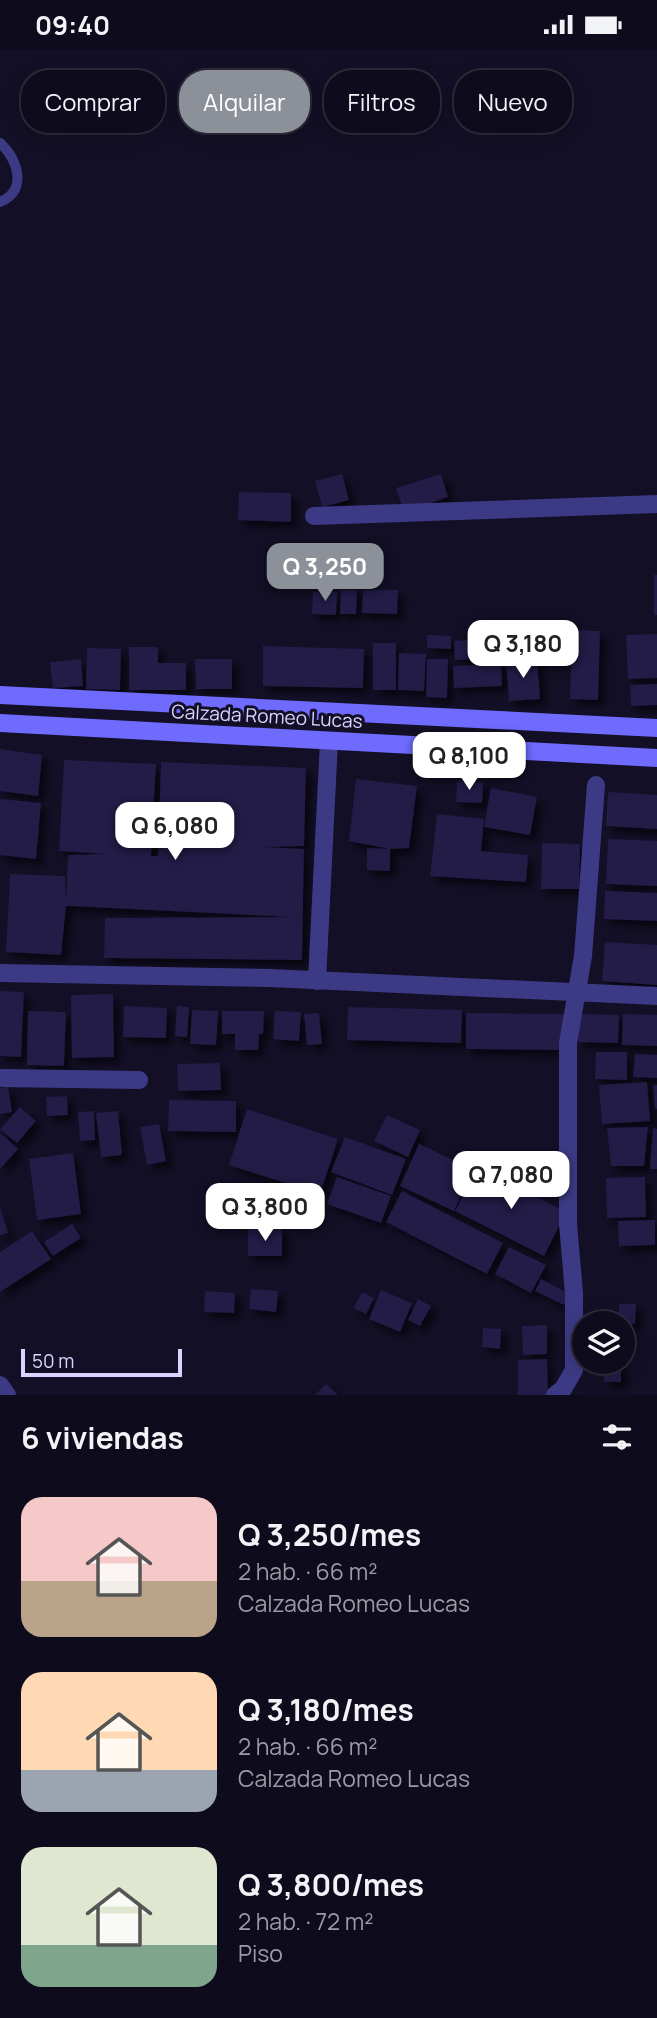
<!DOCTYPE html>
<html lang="es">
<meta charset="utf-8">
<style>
body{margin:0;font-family:Manrope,sans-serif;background:#1c1929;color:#f1f3f6;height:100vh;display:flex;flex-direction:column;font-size:26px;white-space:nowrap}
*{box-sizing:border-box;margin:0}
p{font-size:23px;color:#9b9ba3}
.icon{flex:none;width:38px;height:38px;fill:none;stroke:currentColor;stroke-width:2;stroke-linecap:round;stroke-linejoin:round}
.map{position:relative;height:1346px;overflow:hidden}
.details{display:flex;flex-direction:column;background:#0e0b1c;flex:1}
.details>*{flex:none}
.hud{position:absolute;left:21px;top:21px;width:616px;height:63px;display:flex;gap:14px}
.buttons{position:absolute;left:572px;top:1262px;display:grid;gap:14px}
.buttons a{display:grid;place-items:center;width:63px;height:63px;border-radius:50%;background:#0e0b1c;box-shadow:0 4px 18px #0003,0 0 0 2px #2e2b3b;font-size:35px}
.scale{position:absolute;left:21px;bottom:18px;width:161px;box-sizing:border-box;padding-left:7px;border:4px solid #d9d4ff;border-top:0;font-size:19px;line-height:24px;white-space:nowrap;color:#d9d4ff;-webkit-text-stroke:5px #130f26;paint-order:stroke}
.price{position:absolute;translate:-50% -60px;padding:0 16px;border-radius:14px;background:#fff;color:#222;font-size:23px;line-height:46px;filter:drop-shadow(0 2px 4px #0008)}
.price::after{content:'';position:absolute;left:50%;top:42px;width:21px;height:16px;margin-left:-10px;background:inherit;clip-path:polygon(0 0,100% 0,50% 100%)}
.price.selected{background:#8c9099;color:#fff}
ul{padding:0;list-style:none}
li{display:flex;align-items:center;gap:21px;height:175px;padding:0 21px}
li span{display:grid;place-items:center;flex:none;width:196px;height:140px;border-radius:21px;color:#555}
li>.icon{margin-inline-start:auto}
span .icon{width:84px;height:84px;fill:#fffc;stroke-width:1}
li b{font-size:30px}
h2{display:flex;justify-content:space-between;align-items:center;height:84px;padding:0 21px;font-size:30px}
.pill{padding:0 24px;border-radius:28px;background:#0e0b1c;box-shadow:0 4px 18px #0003,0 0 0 2px #2e2b3b;font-size:24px;line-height:63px}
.pill.selected{background:#8c9099;color:#fff}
.status{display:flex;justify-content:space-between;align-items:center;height:49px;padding:0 35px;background:#0e0b1c;direction:ltr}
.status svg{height:19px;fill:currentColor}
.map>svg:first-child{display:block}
</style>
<div class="status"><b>09:40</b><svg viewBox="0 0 49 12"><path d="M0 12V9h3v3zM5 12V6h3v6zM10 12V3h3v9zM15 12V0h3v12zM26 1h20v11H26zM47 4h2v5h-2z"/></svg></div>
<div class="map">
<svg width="657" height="1346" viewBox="0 0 657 1346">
<defs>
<filter id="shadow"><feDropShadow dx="6" dy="6" stdDeviation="3.5" flood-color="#0009"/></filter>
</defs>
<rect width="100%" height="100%" fill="#130f26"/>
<!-- building -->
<path fill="#241b47" filter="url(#shadow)" d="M342,425L349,451L322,458L315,432Z
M441,425L448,448L404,463L396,439Z
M239,443L291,444V473L238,471Z
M323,500L345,501V523H322Z
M654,526H657V566H654Z
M341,541H357L356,565H340Z
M363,541H398L397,565L362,564Z
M313,543H337L336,566L312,565Z
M572,581L600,582L598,651L570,650Z
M538,583L537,603H511L509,584Z
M657,585V629L628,630L626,586Z
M427,586L451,587V600L427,599Z
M496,589L497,609L455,611L454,592Z
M373,594H396V641H373Z
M263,597L364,600L363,639L263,637Z
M129,598H158V614H186V641H129Z
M87,599L121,600L120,641L86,640Z
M399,604L426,605L424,642L398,641Z
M537,609L540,650L509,652L506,612Z
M81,610L83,637L53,639L50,613Z
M195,610H232V640H196Z
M427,610H448L447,649L426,648Z
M501,615L502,637L454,639L453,617Z
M657,635V656L631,657L630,636Z
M0,700L42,706L38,747L0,742Z
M64,711L156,715L151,807H158L161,713L306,719L304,797L263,798L304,800L302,911L104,909L105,869L291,868L70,857H66L61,906L6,903L10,825L65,827L66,852L68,806L106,805L59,802Z
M356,730L417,737L409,799L390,800L349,792Z
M457,732L483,734L482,754L456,753Z
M491,739L537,748L530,786L484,778Z
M608,743L657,746V780L606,777Z
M0,750L41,754L36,810L0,806Z
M437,765L484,770L481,802L528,806L526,833L430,827Z
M608,790L657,792V837L606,835Z
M542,794L580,795L579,840H541Z
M367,799L390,800V822L367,821Z
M605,842L657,844V872L604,870Z
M605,893L657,896V936L602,932Z
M0,942L24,943L21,1008L0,1007Z
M113,945L114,1008L72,1009L71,946Z
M124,957L167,959L166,989L123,988Z
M177,957L189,958L187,988L175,987Z
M348,958L462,961L461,994L347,991Z
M192,961L218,962L216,996L190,995Z
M28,962L66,963L64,1017L27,1016Z
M222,962H264L263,985H259L258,1001H235V985H222Z
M275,962L301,963L299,992L273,990Z
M319,964L322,995L307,996L304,965Z
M466,964L564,965L563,1001L466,1000Z
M579,965L619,966L618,994L578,993Z
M623,965L657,966V997L622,996Z
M596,1003H627V1031L595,1030Z
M635,1005L657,1006V1029L633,1028Z
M220,1014L221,1041L178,1042L177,1015Z
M647,1033L650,1072L602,1075L599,1036Z
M653,1036H657V1060H655Z
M8,1038L12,1063L0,1065V1039Z
M67,1047L68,1066L47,1067L46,1048Z
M169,1051L236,1052V1083L168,1082Z
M20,1058L36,1072L17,1094L0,1080Z
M247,1060L338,1090L320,1145L229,1116Z
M94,1062L95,1091L80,1092L78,1063Z
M118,1062L122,1106L101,1108L96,1064Z
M387,1066L420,1081L408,1108L374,1092Z
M159,1075L166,1112L147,1116L140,1078Z
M648,1078L644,1117H611L607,1079Z
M653,1079L657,1080V1120H650Z
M0,1084L18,1100L0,1120Z
M345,1088L406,1110L392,1146L331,1123Z
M419,1095L473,1120L454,1162L400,1137Z
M73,1104L81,1165L37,1171L29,1110Z
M478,1118L566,1163L544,1207L455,1162Z
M337,1128L391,1147L381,1174L327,1155Z
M645,1128L646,1168L607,1169L606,1129Z
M402,1142L503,1194L487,1225L386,1173Z
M0,1158L8,1184L0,1186Z
M655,1171V1196L619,1197L618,1172Z
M72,1175L81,1189L53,1207L44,1193Z
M248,1180H282V1207H248Z
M32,1182L51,1210L0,1243V1203Z
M509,1198L546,1216L531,1244L495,1225Z
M541,1230L570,1245L564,1256L535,1242Z
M251,1240L278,1242L276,1263L249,1260Z
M381,1241L412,1254L400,1283L369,1270Z
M205,1242L235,1244L234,1264L204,1263Z
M362,1243L374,1249L366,1265L354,1259Z
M418,1250L431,1257L420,1277L408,1271Z
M619,1255H636L635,1275L619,1274Z
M547,1276V1305L523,1306L522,1277Z
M483,1279L501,1280L500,1300L482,1298Z
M547,1310L548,1346H518V1311Z
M604,1312H621V1333H604Z
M326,1335L338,1346H315Z"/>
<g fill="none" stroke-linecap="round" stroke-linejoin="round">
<!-- lane -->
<path stroke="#3d3a85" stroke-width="10" d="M0,94C18,111 28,142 0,153"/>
<!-- street -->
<path stroke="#3d3a85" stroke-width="18" d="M314,467L657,455
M0,924L270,929L657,947
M317,932L329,692
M0,1029L139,1031
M0,1336L7,1346
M555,1346L563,1340L574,1321V1244L568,1175V994L583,907L596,736"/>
<!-- secondary -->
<path stroke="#6f6bff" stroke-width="18" d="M0,646L657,679
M0,674L657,709"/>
</g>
<g text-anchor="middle" stroke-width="6" stroke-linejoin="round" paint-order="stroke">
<!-- street labels -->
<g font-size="19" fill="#d9d4ff" stroke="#130f26">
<text transform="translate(267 667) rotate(3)" y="7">Calzada Romeo Lucas</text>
</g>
</g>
</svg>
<div class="buttons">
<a><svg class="icon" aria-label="layers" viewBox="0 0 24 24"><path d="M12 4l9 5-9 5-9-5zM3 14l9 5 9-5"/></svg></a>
</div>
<div class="scale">50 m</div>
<b class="price selected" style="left:325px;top:554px">Q 3,250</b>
<b class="price" style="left:523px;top:631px">Q 3,180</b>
<b class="price" style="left:469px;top:743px">Q 8,100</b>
<b class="price" style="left:175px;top:813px">Q 6,080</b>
<b class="price" style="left:511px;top:1162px">Q 7,080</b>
<b class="price" style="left:265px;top:1194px">Q 3,800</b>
<div class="hud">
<a class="pill">Comprar</a>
<a class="pill selected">Alquilar</a>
<a class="pill">Filtros</a>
<a class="pill">Nuevo</a>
</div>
</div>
<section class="details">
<h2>6 viviendas<svg class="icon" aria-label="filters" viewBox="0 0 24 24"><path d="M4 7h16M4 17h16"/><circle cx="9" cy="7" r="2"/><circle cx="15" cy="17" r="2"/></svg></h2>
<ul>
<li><span style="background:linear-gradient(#f6c9c9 60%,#b9a48a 0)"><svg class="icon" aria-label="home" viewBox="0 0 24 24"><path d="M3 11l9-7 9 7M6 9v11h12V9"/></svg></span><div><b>Q 3,250/mes</b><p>2 hab. · 66 m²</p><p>Calzada Romeo Lucas</p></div></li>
<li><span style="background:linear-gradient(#ffd9b3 70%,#9aa5b1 0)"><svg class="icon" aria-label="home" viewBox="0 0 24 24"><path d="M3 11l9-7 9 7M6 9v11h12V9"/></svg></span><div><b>Q 3,180/mes</b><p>2 hab. · 66 m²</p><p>Calzada Romeo Lucas</p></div></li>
<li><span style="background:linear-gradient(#dfe7d0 70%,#7fa58c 0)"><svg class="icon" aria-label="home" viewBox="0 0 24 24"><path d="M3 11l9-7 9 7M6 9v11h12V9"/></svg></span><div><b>Q 3,800/mes</b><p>2 hab. · 72 m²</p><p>Piso</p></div></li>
</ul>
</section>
